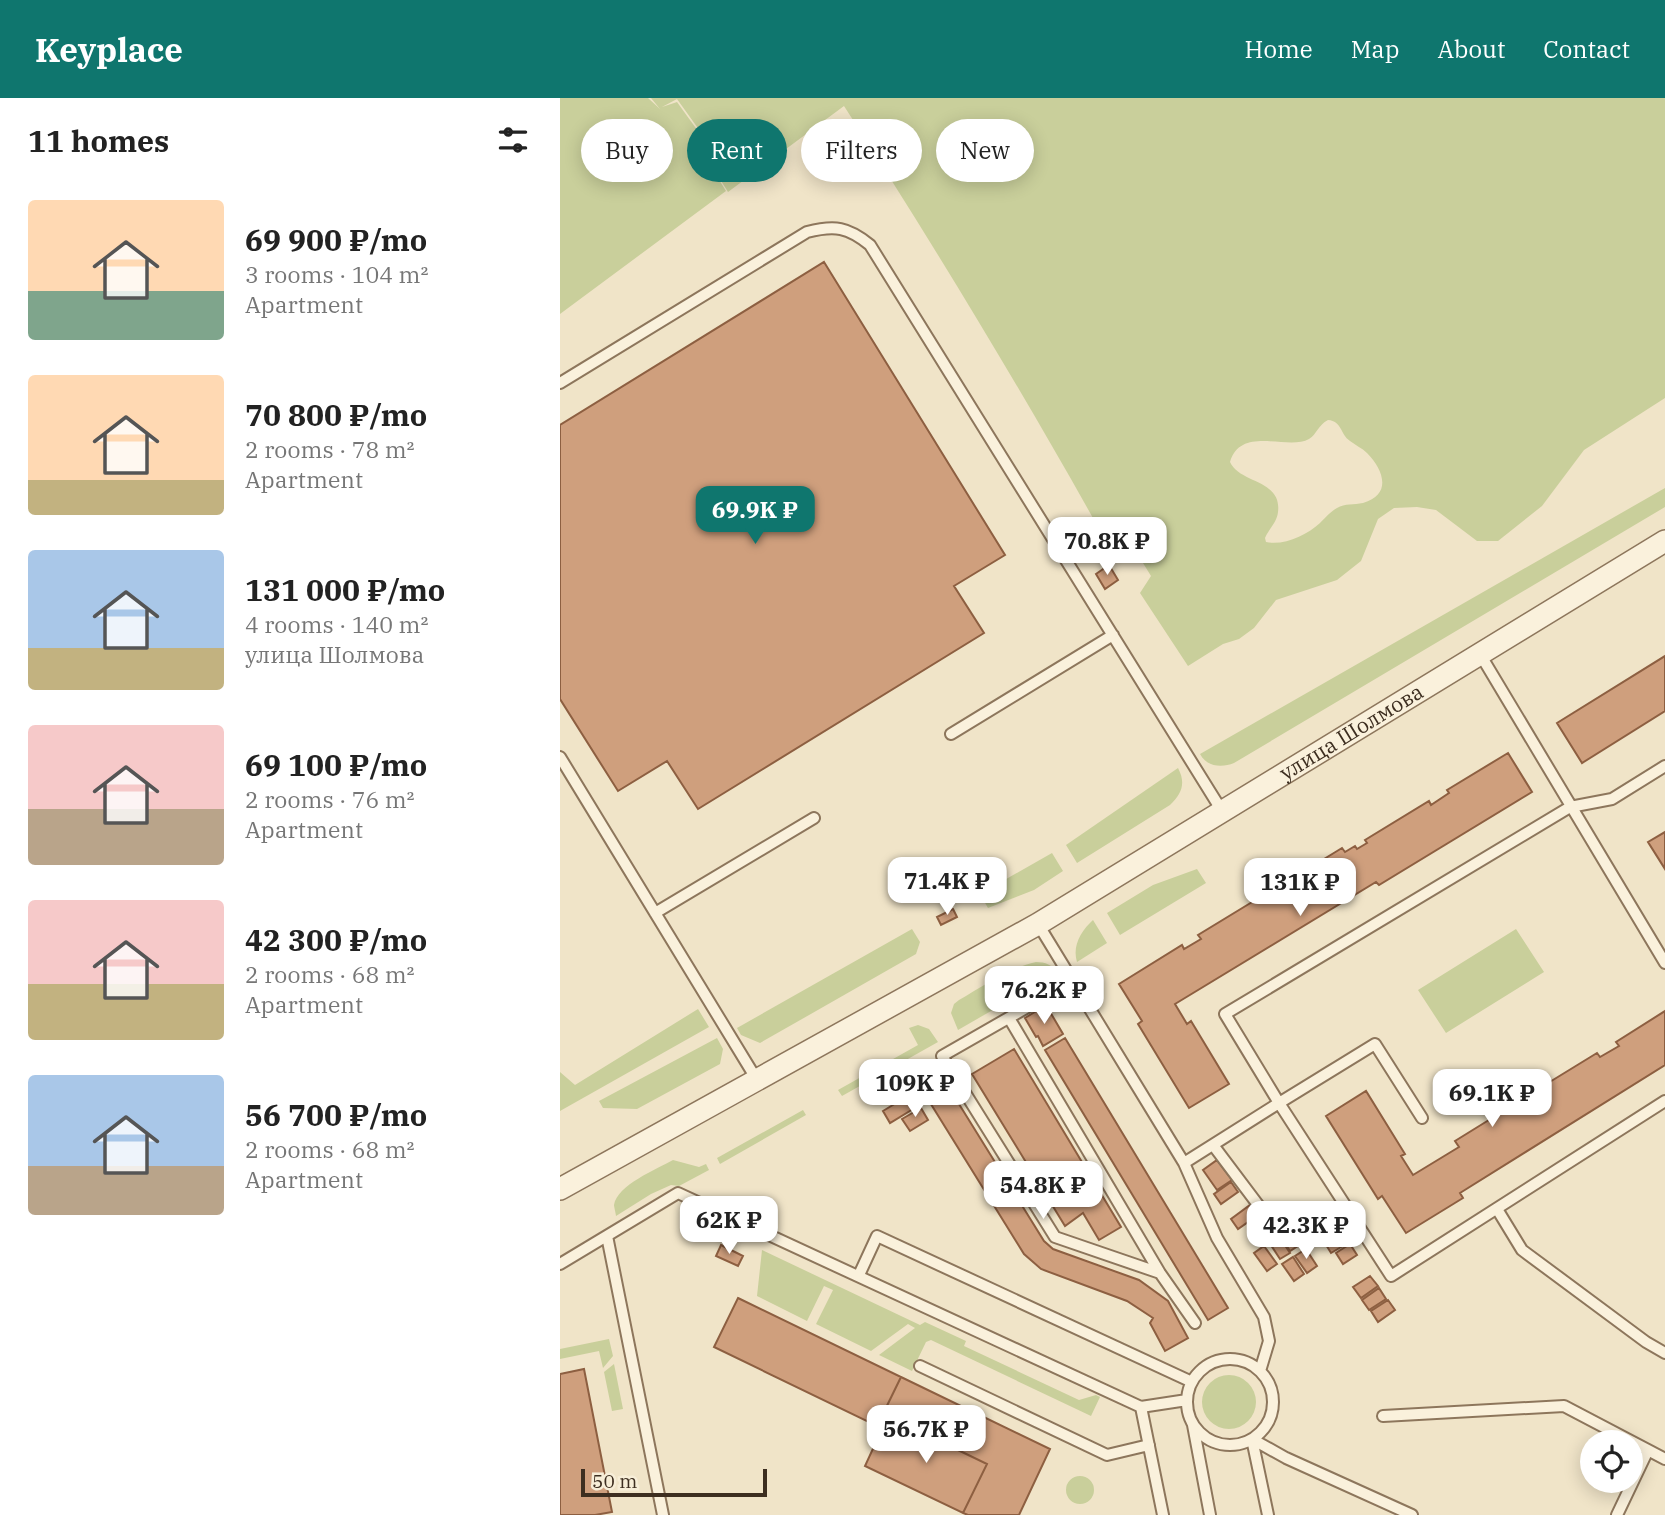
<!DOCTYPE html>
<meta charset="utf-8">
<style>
body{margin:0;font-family:"IBM Plex Serif",serif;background:#f2f2f2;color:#222;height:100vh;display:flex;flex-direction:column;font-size:26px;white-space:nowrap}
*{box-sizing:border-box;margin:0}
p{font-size:23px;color:#767676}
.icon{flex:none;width:38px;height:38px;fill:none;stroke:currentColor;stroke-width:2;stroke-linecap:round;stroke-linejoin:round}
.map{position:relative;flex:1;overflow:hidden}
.sheet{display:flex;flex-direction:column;background:#fff;width:560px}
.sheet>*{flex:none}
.hud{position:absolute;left:21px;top:21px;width:665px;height:63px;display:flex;gap:14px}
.tools{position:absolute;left:1020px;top:1332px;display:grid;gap:14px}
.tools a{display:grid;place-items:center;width:63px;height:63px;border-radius:50%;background:#fff;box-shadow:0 4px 18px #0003;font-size:35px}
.scale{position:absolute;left:21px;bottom:18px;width:186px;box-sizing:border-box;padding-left:7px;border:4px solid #3d2e20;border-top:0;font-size:19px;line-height:24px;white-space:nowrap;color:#3d2e20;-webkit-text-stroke:5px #f7eed8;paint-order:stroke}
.price{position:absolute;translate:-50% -60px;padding:0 16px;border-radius:14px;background:#fff;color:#222;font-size:23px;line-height:46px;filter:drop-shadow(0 2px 4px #0008)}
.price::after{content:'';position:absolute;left:50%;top:42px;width:21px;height:16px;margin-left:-10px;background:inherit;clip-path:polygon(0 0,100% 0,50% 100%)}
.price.selected{background:#0f766e;color:#fff}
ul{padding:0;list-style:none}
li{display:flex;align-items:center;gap:21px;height:175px;padding:0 28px}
li span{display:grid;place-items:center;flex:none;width:196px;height:140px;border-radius:7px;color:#555}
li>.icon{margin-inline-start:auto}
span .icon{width:84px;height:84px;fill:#fffc;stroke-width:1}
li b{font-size:30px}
h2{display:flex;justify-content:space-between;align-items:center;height:84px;padding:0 28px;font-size:30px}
.tag{padding:0 24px;border-radius:32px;background:#fff;box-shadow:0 4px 18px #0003;font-size:24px;line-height:63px}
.tag.selected{background:#0f766e;color:#fff}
header{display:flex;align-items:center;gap:42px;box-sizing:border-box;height:98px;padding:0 35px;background:#0f766e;color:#fff}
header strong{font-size:33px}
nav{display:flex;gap:38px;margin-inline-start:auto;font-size:24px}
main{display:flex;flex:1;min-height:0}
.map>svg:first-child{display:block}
</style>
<header>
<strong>Keyplace</strong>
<nav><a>Home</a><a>Map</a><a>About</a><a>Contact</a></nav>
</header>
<main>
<section class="sheet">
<h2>11 homes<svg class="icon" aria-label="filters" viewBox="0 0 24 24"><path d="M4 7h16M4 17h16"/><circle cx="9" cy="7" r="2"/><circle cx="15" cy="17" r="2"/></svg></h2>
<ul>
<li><span style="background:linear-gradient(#ffd9b3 65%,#7fa58c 0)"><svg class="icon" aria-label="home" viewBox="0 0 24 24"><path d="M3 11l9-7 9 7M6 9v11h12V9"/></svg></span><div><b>69 900 ₽/mo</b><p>3 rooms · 104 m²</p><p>Apartment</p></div></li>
<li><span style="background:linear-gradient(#ffd9b3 75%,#c2b280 0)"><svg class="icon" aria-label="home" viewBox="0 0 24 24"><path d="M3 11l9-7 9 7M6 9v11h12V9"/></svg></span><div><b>70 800 ₽/mo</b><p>2 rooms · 78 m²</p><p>Apartment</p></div></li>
<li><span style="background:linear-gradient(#a9c7e8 70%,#c2b280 0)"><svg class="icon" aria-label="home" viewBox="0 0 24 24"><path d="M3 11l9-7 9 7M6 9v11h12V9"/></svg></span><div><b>131 000 ₽/mo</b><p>4 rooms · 140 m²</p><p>улица Шолмова</p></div></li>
<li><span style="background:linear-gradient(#f6c9c9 60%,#b9a48a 0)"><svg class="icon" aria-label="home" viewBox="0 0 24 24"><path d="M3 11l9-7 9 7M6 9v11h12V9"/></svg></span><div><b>69 100 ₽/mo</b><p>2 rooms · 76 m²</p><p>Apartment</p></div></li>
<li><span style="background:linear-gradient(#f6c9c9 60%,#c2b280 0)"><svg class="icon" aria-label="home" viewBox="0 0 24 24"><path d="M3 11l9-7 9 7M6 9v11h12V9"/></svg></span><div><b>42 300 ₽/mo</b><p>2 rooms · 68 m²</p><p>Apartment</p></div></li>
<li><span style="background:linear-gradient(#a9c7e8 65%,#b9a48a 0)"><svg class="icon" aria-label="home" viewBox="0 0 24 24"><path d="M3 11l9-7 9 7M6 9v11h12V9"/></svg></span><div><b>56 700 ₽/mo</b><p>2 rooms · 68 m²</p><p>Apartment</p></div></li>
</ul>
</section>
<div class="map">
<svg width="1105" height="1417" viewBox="0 0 1105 1417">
<rect width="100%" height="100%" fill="#f0e4c8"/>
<!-- green -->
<path fill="#c9cf9b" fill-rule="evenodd" d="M0,0H88L100,11L91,0H1105V300L1024,352L982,408L938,443H917L876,412L857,409L834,410L818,421L801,463L777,482L716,502L694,530L679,541L663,546L628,568L580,495L591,478L562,431L538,429C458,286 373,146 284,8L168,94L138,46L145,40L117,1L102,9L117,4L143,40L136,45L166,93L0,216ZM768,322C782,323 780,336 790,343C795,347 802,350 807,355C824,372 832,397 803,405C794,407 785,405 777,410C770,414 766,419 760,425C747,437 724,448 706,444L705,440C709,431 717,424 718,414C722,381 680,386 670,364C681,327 728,353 749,341C757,336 758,327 768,322Z
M1105,390V409L674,665C662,670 647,669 640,656Z
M618,670C626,685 622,696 610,707L517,765L506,747Z
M492,755L503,773L474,792L428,810L420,796Z
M637,771L646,785L560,837L547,815L593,787Z
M533,822L547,845L517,864C512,848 521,833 533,822Z
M352,831L360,844L356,856L200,945L181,937L177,930Z
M956,831L984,874L886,935L858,892Z
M476,864C485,864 493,867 497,875L398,932L391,915L394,906L399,902C423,888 449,870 476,864Z
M138,911L149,929L0,1013V974L15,987Z
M358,927L369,931L378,944L282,998L278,992L358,947L349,930Z
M157,940L163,951L160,966L77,1011L43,1010L39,1003Z
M243,1012L246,1017L160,1066L157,1060Z
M113,1062L139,1069L146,1066L149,1072L119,1088L111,1087L91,1096L56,1118C56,1116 54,1109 54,1107C57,1087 97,1071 113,1062Z
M202,1152L360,1227L365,1224L406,1243L404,1248L519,1302L536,1297L540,1299L531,1318L371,1242L366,1244L352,1273L319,1257L355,1230L348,1226L311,1253L256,1226L273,1192L264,1188L247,1223L197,1198Z
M49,1241L53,1258L43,1270L39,1253L0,1261V1251Z
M54,1266L63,1311L52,1313L44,1274Z
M642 1304a27 27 0 1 1 54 0a27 27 0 1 1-54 0Z
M506 1392a14 14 0 1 1 28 0a14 14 0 1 1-28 0Z"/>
<!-- building -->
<path fill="#cf9f7d" stroke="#8d5f41" stroke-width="2" d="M264,164L445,457L394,488L424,535L138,711L107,663L58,693L0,601V327Z
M549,467L558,482L545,491L536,476Z
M1105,558V613L1022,665L997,625Z
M948,655L972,694L819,787L816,784L615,906L627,926L631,923L669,986L629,1010L578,926L582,923L559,886L622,847L624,851L641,841L638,837L702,798L705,802L722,791L720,788L782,750L785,754L795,748L797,751L807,745L805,742L869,703L871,707L889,695L887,692Z
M1105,734V771L1088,744Z
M393,811L397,819L381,827L377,819Z
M486,907L503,936L483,948L478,938L476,939L465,920Z
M1105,913V967L900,1095L903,1100L846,1135L822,1098L818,1101L766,1018L806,993L845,1056L841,1058L853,1077L899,1049L895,1043L958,1004L961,1008L978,998L975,993L1037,955L1040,959L1059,948L1056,944Z
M505,940L668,1210L648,1222L485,952Z
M454,951L561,1129L539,1142L523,1115L505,1128L412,976Z
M376,969L484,1143L493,1151L579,1182L608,1203L628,1240L605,1253L590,1225L593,1220L567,1203L481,1171L464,1156L356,982Z
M356,993L363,1005L330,1025L323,1013Z
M361,1010L368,1022L350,1033L342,1021Z
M657,1062L672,1082L657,1092L643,1072Z
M671,1084L678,1094L661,1106L654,1096Z
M761,1106L768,1116L751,1126L744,1116Z
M690,1107L698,1117L678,1131L671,1121Z
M730,1129L741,1146L730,1153L719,1136Z
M782,1135L788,1145L771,1155L765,1145Z
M719,1138L730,1155L720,1161L709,1144Z
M790,1146L797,1157L783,1166L776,1155Z
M161,1147L183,1158L178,1168L156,1158Z
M704,1148L717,1166L707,1173L694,1155Z
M746,1151L757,1168L747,1175L735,1158Z
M733,1159L744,1176L734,1183L722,1166Z
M810,1178L818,1188L801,1200L793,1189Z
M819,1190L826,1201L809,1212L802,1202Z
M178,1200L341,1279L317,1328L154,1249Z
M828,1202L835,1212L818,1224L811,1213Z
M24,1271L52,1414L35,1417H0V1276Z
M341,1279L490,1351L459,1417H408L403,1415L427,1366L323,1316Z
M328,1318L427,1366L403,1415L305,1368Z"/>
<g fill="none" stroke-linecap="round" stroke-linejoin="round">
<!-- service casing -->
<g stroke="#8d765c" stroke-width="14">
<path id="service" d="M0,285L247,134C275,127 288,129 310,147L662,713
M920,556L1105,865
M391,636L553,537
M0,659L197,982
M95,815L254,720
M478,826L624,1065L719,1005L831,1178L1105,1003
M513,883L382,958L495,1139L600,1175
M449,920L600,1175L635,1225
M862,1020L815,946L719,1005L665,916L1010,709L1052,701L1105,668
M653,1047L708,1120
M624,1065L657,1140L704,1219L709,1243L700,1273
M937,1111L962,1152L1086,1244L1105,1255
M47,1138L103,1417
M0,1166L118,1095L581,1309L627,1302
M299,1177L317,1138L632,1284
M627 1304a43 43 0 1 1 86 0a43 43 0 1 1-86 0Z
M360,1268L547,1357L589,1347
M581,1309L603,1417
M823,1318L1004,1308L1105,1361
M633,1327L650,1417
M692,1341L726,1360L852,1417
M692,1341L708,1417
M1057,1417L1088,1352"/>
</g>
<!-- minor casing -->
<g stroke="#8d765c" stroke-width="24">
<g id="minor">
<path id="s1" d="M0,1091L478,826L1105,443"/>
</g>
</g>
<!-- service -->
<use href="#service" stroke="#faf1dc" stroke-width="10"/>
<!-- minor -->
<use href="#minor" stroke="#faf1dc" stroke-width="21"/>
</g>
<g text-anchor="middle" stroke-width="5" stroke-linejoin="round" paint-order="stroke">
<!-- street labels -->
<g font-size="21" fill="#3d2e20" stroke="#f7eed8">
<text dy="7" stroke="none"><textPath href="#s1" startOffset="914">улица Шолмова</textPath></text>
</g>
</g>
</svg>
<div class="tools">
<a><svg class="icon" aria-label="locate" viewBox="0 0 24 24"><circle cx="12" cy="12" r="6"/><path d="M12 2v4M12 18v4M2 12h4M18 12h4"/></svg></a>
</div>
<div class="scale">50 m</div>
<b class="price selected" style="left:195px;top:448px">69.9K ₽</b>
<b class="price" style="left:547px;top:479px">70.8K ₽</b>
<b class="price" style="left:387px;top:819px">71.4K ₽</b>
<b class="price" style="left:740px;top:820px">131K ₽</b>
<b class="price" style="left:484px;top:928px">76.2K ₽</b>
<b class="price" style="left:355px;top:1021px">109K ₽</b>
<b class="price" style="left:932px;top:1031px">69.1K ₽</b>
<b class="price" style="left:483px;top:1123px">54.8K ₽</b>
<b class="price" style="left:169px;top:1158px">62K ₽</b>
<b class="price" style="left:746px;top:1163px">42.3K ₽</b>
<b class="price" style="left:366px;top:1367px">56.7K ₽</b>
<div class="hud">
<a class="tag">Buy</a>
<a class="tag selected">Rent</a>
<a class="tag">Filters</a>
<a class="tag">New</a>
</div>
</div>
</main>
